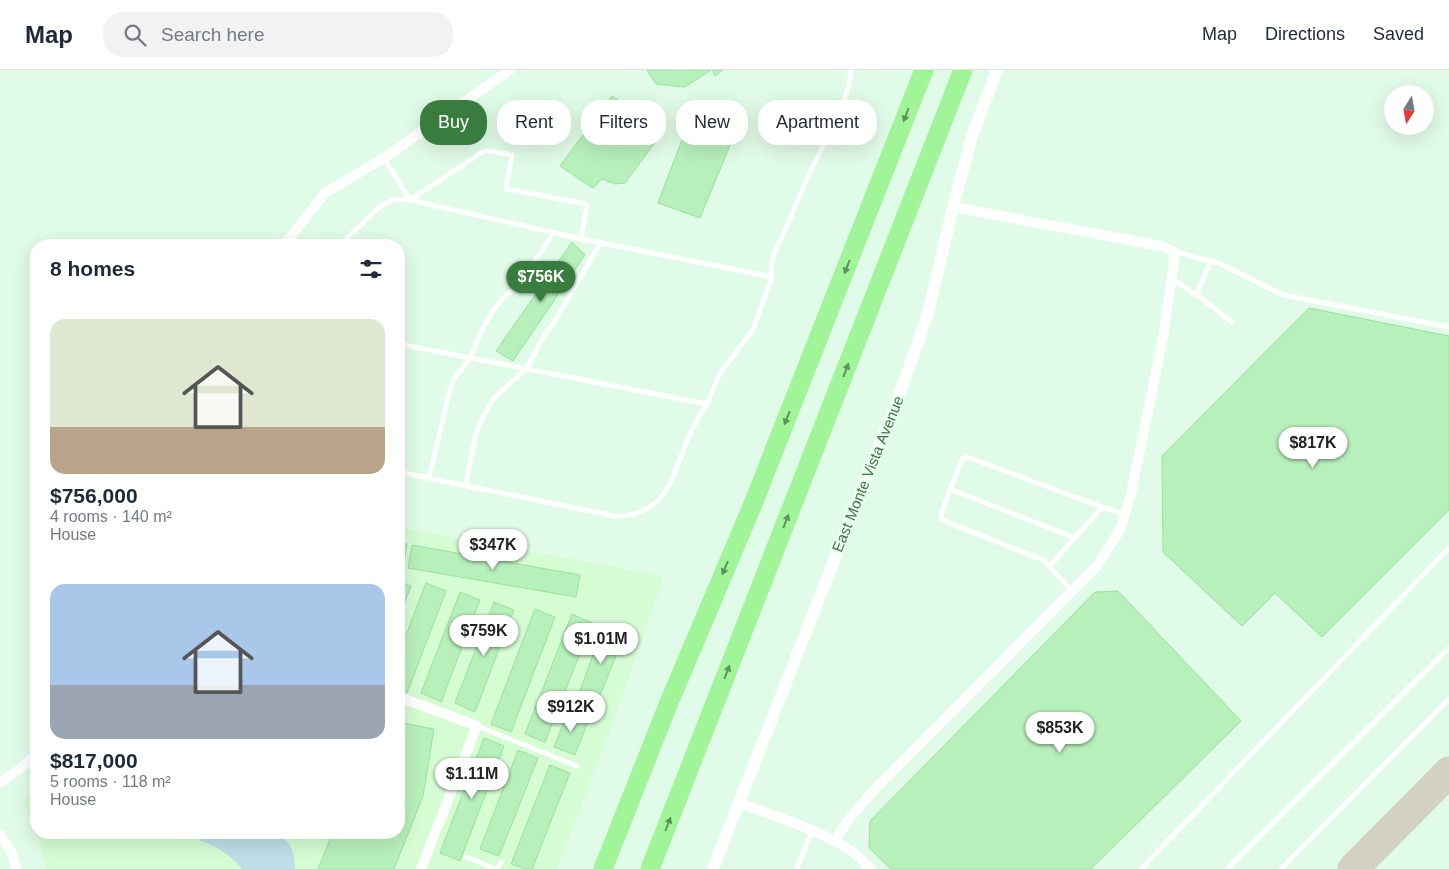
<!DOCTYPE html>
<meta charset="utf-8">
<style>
body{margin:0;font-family:Arial,sans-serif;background:#f2f2f3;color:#1f2937;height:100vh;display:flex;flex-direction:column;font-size:19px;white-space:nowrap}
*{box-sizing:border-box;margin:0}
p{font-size:16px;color:#747a83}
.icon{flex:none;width:28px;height:28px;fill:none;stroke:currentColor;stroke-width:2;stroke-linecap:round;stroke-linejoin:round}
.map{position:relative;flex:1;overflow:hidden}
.details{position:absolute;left:30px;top:169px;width:375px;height:600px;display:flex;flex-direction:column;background:#fff;border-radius:20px;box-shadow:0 5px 20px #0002}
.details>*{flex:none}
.top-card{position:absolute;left:420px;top:30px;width:475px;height:45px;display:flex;gap:10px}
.needle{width:32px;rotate:191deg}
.tools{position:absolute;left:1384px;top:15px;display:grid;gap:10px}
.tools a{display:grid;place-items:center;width:50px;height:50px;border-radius:50%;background:#fff;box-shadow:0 5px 20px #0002;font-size:25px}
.price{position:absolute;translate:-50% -42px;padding:0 11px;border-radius:18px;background:#fff;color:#222;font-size:16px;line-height:32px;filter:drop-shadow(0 1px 2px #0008)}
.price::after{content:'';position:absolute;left:50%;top:30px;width:15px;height:11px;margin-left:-8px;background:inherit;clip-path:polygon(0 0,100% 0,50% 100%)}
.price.active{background:#397d3e;color:#fff}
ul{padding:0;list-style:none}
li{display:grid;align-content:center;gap:10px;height:265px;padding:0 20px}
li span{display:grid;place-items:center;height:155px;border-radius:15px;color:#555}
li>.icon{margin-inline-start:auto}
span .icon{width:90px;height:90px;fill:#fffc;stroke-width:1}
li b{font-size:21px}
h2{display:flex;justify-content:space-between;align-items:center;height:60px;padding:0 20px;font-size:21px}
.tag{padding:0 18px;border-radius:20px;background:#fff;box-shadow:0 5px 20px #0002;font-size:18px;line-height:45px}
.tag.active{background:#397d3e;color:#fff}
header{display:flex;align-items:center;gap:30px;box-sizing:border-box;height:70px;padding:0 25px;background:#fff;border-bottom:1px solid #e0e1e3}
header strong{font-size:24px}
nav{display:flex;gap:28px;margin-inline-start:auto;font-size:18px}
.search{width:350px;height:45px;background:#f2f2f3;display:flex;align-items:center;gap:12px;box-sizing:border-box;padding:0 18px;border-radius:20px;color:#747a83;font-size:19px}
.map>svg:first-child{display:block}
</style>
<header>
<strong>Map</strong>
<div class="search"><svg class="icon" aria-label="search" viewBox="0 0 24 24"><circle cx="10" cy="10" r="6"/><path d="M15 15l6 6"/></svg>Search here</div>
<nav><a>Map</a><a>Directions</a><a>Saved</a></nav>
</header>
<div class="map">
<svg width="1449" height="799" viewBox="0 0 1449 799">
<rect width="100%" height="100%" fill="#e0fbe7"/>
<!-- commercial -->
<path fill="#d5fcd3" d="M399,457L664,506L610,661L557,799H46L40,774L23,731L36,718V762H399Z"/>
<!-- green -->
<path fill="#bfdee8" d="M215,763H277C291,772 295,782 295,799H242C232,785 215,776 199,770Z"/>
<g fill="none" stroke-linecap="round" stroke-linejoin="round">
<!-- taxiway -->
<path stroke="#d2d1c4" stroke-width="31" d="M1353,799L1449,702"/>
</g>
<!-- building -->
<path fill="#b8f0bb" stroke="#99e29c" d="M647,0H711L685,17L656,14Z
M712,0H723L715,6Z
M612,26L643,45L637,54L653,65L652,68L656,71L625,113L615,114L602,109L593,118L560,96Z
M687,57L731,73L700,148L658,133Z
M572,172L585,185L513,291L496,281Z
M1309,238L1449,266V440L1322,567L1275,523L1242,556L1163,482L1162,386Z
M399,472L407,474L403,496L399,495Z
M412,475L580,505L576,527L408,498Z
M399,511L411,516L399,547Z
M426,513L446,521L407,623L399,620V583Z
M1118,521L1241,651L1091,799H891L869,778L870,751L1095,522Z
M460,522L480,530L441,632L421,623Z
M494,532L514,540L475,642L455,633Z
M535,539L555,547L511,662L491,654Z
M572,544L592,553L545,672L525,664Z
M602,561L623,569L598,630L579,623Z
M568,641L589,649L575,685L554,677Z
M399,652L434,659L423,726L394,799H318L333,762H399Z
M484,668L504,676L460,791L440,783Z
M518,680L538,688L499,786L480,779Z
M550,695L570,703L532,799H526L511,794Z"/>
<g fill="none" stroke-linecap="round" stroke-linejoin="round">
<!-- service -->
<path stroke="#fff" stroke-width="5" d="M384,88L410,130L484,81H490L512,85L506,119L583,133L587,136L581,169L772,207L753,260L720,303L707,334L399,274
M340,175L376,140L386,133L395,129L410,130L581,169
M1173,181L1221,194L1283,225L1449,257
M772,207C768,191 779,174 785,160C794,140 802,119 811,100C825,71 849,32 851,0
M1172,209L1205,231L1232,252
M1196,225L1211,191
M399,402L614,446C667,447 672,407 688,368C693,357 700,345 707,334
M429,408L449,323L454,309L470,288L483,258L490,245L503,228L521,213L554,162
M466,415L476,363L487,339L495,327L526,299L543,268L555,251L601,172
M950,419L1075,468
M1102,437L1125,444
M1049,497L1102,437L967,387L962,389L941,444L942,450L1043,490L1072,521
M565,628L594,639L598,647
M477,656L577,696
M466,787L496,799L501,793
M797,799L812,760
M1141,799L1449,478
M1227,799L1449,578
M1281,799L1449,629"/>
<!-- minor -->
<path stroke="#fff" stroke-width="10" d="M284,175L325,123L384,88L510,0
M399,627L477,656L421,799
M0,713L21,698L36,684
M739,733C775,746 814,758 847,778C856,783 863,792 871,799
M0,765L13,785L16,799
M834,771L850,748L874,720L1096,497L1120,460L1130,428L1163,268L1174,191L1173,181L1161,176L953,137"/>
<!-- tertiary -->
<path stroke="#fff" stroke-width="12" d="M713,799L906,307L928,243L953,137L972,66L997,0"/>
<!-- motorway -->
<path stroke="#9ff597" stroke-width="19" d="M603,799L668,635L753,434L924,0
M650,799L963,0"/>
</g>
<!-- one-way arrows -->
<defs><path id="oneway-solid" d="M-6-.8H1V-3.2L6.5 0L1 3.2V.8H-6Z" transform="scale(1.25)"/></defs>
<g fill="#5e925c">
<use href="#oneway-solid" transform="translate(906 45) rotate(111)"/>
<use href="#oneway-solid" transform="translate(847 197) rotate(111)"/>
<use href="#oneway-solid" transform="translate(846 300) rotate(-69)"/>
<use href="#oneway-solid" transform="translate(787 348) rotate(112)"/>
<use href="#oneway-solid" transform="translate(786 451) rotate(-69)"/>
<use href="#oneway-solid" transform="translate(725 498) rotate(113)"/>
<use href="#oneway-solid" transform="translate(727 602) rotate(-69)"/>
<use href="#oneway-solid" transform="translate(668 754) rotate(-69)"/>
</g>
<g text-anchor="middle" stroke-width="4.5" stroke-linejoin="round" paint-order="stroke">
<!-- street labels -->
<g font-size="15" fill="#487149" stroke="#e5ffec">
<text transform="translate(868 404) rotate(-68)" y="5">East Monte Vista Avenue</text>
</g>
</g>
</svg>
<div class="tools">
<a><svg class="needle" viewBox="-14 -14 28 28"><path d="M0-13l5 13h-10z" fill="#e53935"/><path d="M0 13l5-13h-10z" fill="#747a83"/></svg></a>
</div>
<b class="price active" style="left:541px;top:233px">$756K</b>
<b class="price" style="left:1313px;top:399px">$817K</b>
<b class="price" style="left:493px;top:501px">$347K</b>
<b class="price" style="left:484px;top:587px">$759K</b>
<b class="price" style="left:601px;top:595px">$1.01M</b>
<b class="price" style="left:571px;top:663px">$912K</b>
<b class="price" style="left:1060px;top:684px">$853K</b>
<b class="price" style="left:472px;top:730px">$1.11M</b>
<div class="top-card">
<a class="tag active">Buy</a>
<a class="tag">Rent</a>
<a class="tag">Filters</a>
<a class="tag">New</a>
<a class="tag">Apartment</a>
</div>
<section class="details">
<h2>8 homes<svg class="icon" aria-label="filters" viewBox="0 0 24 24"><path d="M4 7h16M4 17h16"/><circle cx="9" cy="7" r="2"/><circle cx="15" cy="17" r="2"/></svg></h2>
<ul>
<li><span style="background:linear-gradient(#dfe7d0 70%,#b9a48a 0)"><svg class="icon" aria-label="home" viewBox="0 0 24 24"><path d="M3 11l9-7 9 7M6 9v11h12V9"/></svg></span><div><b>$756,000</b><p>4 rooms · 140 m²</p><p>House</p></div></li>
<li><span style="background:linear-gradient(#a9c7e8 65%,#9aa5b1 0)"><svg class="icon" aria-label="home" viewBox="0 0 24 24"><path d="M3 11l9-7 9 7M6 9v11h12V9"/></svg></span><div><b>$817,000</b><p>5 rooms · 118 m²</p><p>House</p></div></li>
</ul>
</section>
</div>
